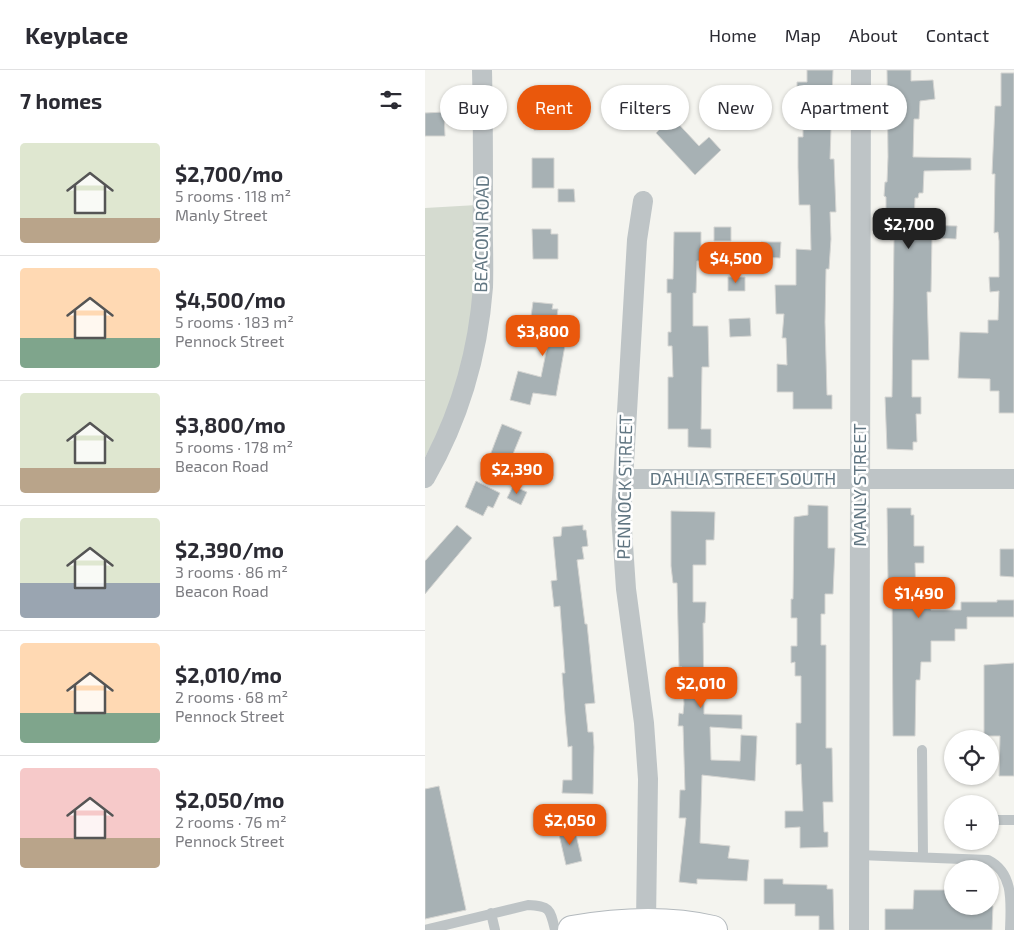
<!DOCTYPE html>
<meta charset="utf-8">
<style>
body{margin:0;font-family:"Exo 2",sans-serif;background:#f2f2f3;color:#2b2b33;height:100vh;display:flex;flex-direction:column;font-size:19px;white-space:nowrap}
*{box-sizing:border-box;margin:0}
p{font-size:16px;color:#7c7c81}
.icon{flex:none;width:28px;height:28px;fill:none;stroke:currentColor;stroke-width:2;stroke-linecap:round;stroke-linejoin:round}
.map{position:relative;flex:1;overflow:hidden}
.drawer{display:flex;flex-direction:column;background:#fff;width:425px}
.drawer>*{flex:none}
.top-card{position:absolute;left:15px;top:15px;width:475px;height:45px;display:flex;gap:10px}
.fabs{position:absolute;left:519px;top:660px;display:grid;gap:10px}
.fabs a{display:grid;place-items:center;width:55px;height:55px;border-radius:50%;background:#fff;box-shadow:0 1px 4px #0004;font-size:25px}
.price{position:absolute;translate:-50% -42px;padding:0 11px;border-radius:10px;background:#ea580c;color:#fff;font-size:16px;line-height:32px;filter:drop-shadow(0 1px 2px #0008)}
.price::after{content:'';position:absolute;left:50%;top:30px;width:15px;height:11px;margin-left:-8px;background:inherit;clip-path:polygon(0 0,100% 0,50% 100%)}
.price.on{background:#222;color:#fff}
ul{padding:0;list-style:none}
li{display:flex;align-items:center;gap:15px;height:125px;padding:0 20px}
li+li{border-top:1px solid #e1e1e2}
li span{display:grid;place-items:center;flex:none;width:140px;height:100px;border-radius:5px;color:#555}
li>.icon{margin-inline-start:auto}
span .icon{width:60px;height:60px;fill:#fffc;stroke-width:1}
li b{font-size:21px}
h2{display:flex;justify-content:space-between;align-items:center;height:60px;padding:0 20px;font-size:21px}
.chip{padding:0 18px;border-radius:22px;background:#fff;box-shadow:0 1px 4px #0004;font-size:18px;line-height:45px}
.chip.on{background:#ea580c;color:#fff}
header{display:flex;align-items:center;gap:30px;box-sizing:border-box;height:70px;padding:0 25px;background:#fff;border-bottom:1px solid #e1e1e2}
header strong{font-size:24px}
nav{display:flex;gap:28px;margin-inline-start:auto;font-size:18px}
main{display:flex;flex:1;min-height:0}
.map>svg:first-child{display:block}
</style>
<header>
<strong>Keyplace</strong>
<nav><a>Home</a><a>Map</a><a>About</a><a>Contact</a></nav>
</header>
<main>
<section class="drawer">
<h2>7 homes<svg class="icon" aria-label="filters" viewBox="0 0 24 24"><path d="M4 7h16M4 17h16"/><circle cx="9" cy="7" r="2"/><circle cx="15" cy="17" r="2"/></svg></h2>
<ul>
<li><span style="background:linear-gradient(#dfe7d0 75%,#b9a48a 0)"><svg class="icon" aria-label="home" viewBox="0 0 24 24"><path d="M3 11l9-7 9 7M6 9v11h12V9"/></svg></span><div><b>$2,700/mo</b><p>5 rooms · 118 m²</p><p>Manly Street</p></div></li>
<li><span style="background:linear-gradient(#ffd9b3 70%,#7fa58c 0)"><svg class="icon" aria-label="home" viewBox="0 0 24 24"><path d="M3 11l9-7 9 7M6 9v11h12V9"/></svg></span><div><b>$4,500/mo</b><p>5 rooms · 183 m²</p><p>Pennock Street</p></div></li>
<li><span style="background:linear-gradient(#dfe7d0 75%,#b9a48a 0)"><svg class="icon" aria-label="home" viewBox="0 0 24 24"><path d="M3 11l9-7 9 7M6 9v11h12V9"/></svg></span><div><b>$3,800/mo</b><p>5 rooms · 178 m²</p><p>Beacon Road</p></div></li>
<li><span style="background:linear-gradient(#dfe7d0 65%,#9aa5b1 0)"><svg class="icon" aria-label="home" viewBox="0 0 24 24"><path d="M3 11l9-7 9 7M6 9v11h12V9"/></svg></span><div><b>$2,390/mo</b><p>3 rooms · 86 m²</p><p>Beacon Road</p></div></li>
<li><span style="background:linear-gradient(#ffd9b3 70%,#7fa58c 0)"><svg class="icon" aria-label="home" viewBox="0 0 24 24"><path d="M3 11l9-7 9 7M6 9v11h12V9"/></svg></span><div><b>$2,010/mo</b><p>2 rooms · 68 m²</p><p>Pennock Street</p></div></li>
<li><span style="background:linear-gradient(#f6c9c9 70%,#b9a48a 0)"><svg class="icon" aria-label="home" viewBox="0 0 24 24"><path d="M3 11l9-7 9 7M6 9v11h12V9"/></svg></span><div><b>$2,050/mo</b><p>2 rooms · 76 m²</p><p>Pennock Street</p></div></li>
</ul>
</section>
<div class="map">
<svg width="589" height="860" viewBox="0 0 589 860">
<rect width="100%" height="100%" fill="#f4f4ef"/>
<!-- green -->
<path fill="#d5dbd0" d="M52,135C51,160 52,186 51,211C48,264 28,342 0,387V138Z"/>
<!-- building -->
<path fill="#a7b1b4" stroke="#d5d5d2" d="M382,0H408L405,89H409L411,142H405L406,169L404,199H401L400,252L402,325H407V339H368V322H352V294L362,295L361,268H357L359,244H351L350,215H371V179L386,180L385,135H374L373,97V67H378V29H372V12H382Z
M462,0H486V11L508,10L510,29L495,31L494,49H489L488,87L546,88V100L499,101L498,123H494L493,128H490L489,155L532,156L531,169L507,168L506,222H502L504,290H487V327H496V344H491L492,372H488V380L462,379L460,327H467L469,170H465V160L461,161V127L459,126L460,112H462L463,87Z
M576,3H589V343H574V321H565V309L533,308L535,262L563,263V250H573L574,221L565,222L564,207H574V171L573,162L569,163L570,104H567L570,36H576Z
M107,29H129V59L109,60Z
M19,42L20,66H0V43Z
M247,47L274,76L284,67L296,80L270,105L231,63Z
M107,88H129V118H107Z
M133,119H149L150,132H133Z
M289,157H306V171H289Z
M107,159H126V164H133V189H108Z
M249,162H276V191H272L271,223H268V256H283L284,297H277L276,359H286V378L263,377V359H243V307H248L247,276H243V262H246V223H242V209H248Z
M336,172H356L355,188L336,187Z
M303,207H320V221H303Z
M108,232L128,234L127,239H133L130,261L142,264L131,326L108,323L105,335L85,330L93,301L116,307L125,263L104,261Z
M325,248L326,266L305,267L304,249Z
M77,354L97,362L83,396L64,388Z
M51,411L75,423L68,438L63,436L58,446L40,437Z
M88,416L102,422L96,435L82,428Z
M383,435L403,436V478H410L408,524H400V544H396V575H401V678H407L408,732H398L399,762H403V777L375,778V757L360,758V741H378L376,694L371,695V653H376V606H370V592L366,593V576H372V548H366V529H368L369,447L383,445Z
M462,438H486V445H489V476H499V493H490L491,533H506V540H536V532H572V530H589V547H542V559H530V571H506V592H496L495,610H491L490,666H468L467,521H465V511H463Z
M246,441L290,442L289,470H281V495H268V532H281L280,553H278L279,644L317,645V659L285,657L286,690L315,691L316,665L332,666L330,711L277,705L275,773L305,776L303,788L324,790L322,811L272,809V814L254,812L261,748H254L255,720H260L258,656H253L254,643L258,644L259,634L257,597H254L252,513H248L246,496Z
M32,455L47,468L0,524V491Z
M158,455V460H161L163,476L157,477L159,489L152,490L160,554H162L170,633L160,634L163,662H168L169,677L168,724L137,723L138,710H147V676L143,677L140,644L137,603H140L135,536L129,537L126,511L132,510L128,467L136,466L137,457Z
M575,479H589V507L575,506Z
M589,593V706H574L575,666H559V595Z
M14,716L41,840L0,849V719Z
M149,756L157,791L141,795L133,760Z
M339,809H358V814L402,815V819H408L409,860H394V846H370V834H339Z
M489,820H528V836H568L567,860H460V839H488Z"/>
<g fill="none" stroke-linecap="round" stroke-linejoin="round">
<!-- secondary casing -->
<g stroke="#b3b9bd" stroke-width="30">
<path id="secondary" d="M147,860C194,852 241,849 288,860"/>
</g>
<!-- lane -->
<path stroke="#bec4c6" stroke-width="10" d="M497,680L498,787
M565,750H589
M434,785L563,790C589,803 586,832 585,860
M66,843L70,860
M0,860L103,835C125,836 125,839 130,860"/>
<!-- street -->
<path stroke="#bec4c6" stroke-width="20" d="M218,131L212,170L196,445L201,519L219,653L223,709L221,852
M0,408C34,349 53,284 58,217C59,188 57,158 58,129C58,86 58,43 57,0
M198,409H589
M434,860L436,0"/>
<!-- secondary -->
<use href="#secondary" stroke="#fff" stroke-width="28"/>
</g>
<g text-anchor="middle" stroke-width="5" stroke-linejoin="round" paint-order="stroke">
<!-- street labels -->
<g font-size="18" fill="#617682" stroke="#fff">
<text transform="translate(57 164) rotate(-89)" y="6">BEACON ROAD</text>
<text x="318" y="415">DAHLIA STREET SOUTH</text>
<text transform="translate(435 415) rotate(-90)" y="6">MANLY STREET</text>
<text transform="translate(200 417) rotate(-89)" y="6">PENNOCK STREET</text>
</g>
</g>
</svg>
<div class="fabs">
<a><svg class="icon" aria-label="locate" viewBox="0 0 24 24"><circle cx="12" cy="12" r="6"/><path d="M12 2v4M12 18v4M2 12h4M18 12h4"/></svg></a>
<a>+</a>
<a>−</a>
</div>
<b class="price on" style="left:484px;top:180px">$2,700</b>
<b class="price" style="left:311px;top:214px">$4,500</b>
<b class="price" style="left:118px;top:287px">$3,800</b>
<b class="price" style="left:92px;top:425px">$2,390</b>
<b class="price" style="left:494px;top:549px">$1,490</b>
<b class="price" style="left:276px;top:639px">$2,010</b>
<b class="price" style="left:145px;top:776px">$2,050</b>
<div class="top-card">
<a class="chip">Buy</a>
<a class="chip on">Rent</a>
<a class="chip">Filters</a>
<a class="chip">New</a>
<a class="chip">Apartment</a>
</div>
</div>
</main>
